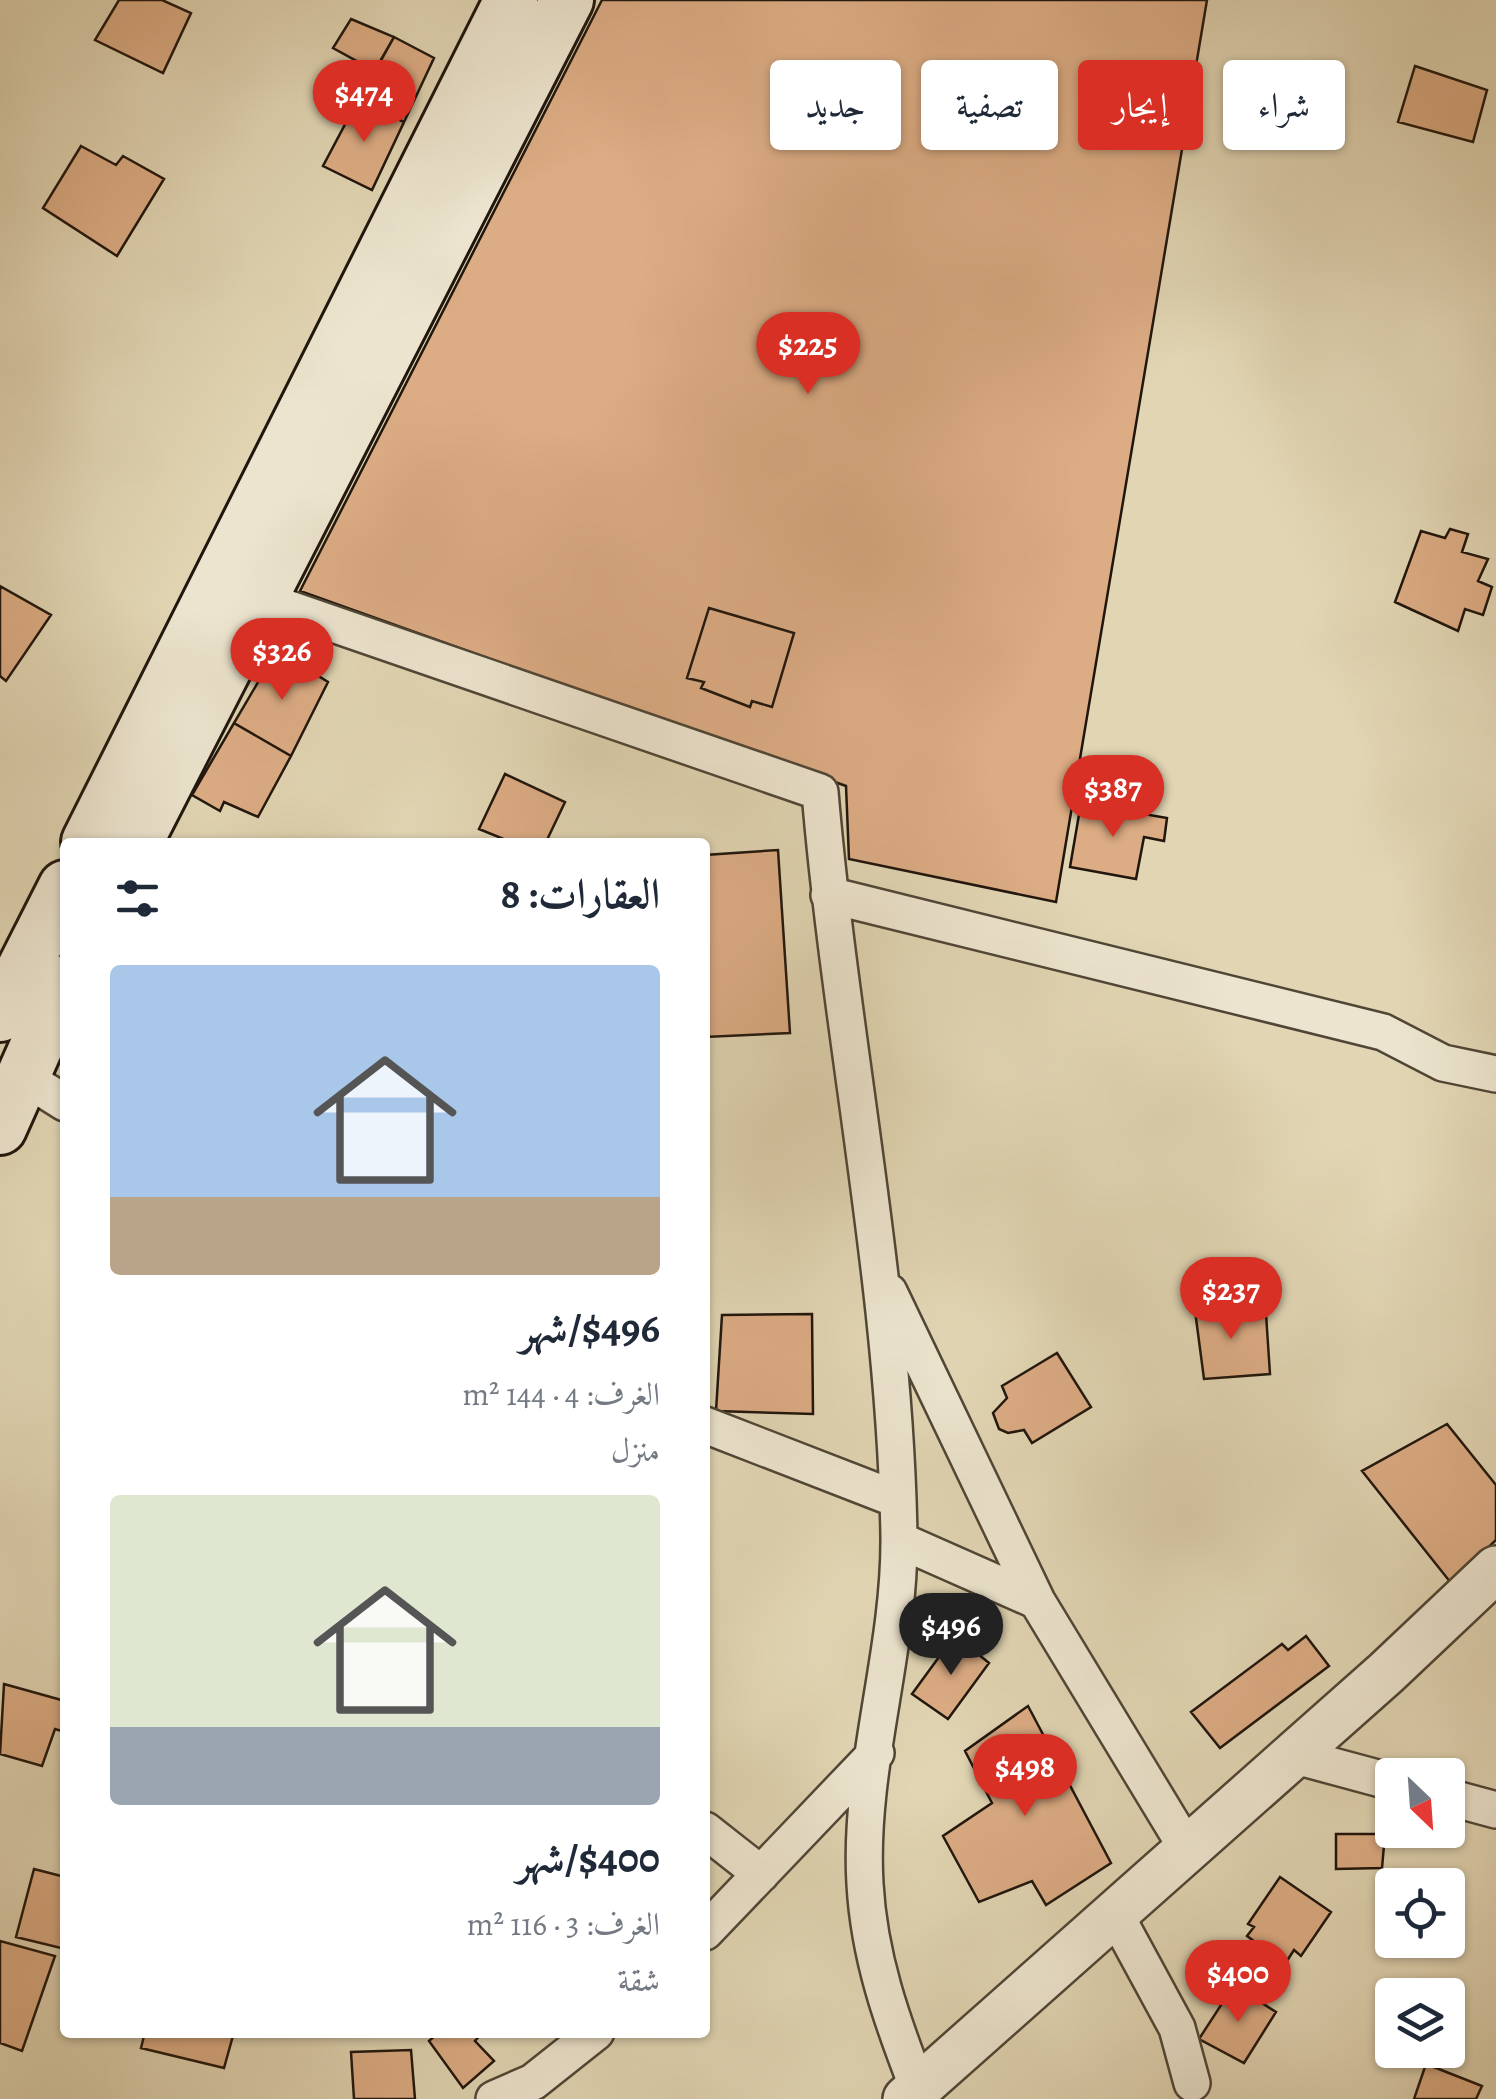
<!DOCTYPE html>
<html lang="ar">
<meta charset="utf-8">
<style>
body{margin:0;font-family:Alegreya,Amiri,serif;background:#f2f2f3;color:#1f2937;direction:rtl;height:100vh;display:flex;flex-direction:column;font-size:38px;white-space:nowrap}
*{box-sizing:border-box;margin:0}
p{font-size:32px;color:#747a83}
.icon{flex:none;width:55px;height:55px;fill:none;stroke:currentColor;stroke-width:2;stroke-linecap:round;stroke-linejoin:round}
.map{position:relative;flex:1;overflow:hidden;direction:ltr}
.details{position:absolute;left:60px;top:838px;width:650px;height:1200px;display:flex;flex-direction:column;background:#fff;border-radius:10px;box-shadow:0 2px 8px #0004;direction:rtl}
.details>*{flex:none}
.guide{position:absolute;left:740px;top:60px;width:605px;height:90px;direction:rtl;display:flex;gap:20px}
.needle{width:65px;rotate:155deg}
.fabs{position:absolute;left:1375px;top:1758px;display:grid;gap:20px}
.fabs a{display:grid;place-items:center;width:90px;height:90px;border-radius:10px;background:#fff;box-shadow:0 2px 8px #0004;font-size:50px}
.price{position:absolute;translate:-50% -85px;padding:0 22px;border-radius:35px;background:#d93025;color:#fff;font-size:32px;line-height:65px;filter:drop-shadow(0 2px 5px #0008)}
.price::after{content:'';position:absolute;left:50%;top:60px;width:30px;height:22px;margin-left:-15px;background:inherit;clip-path:polygon(0 0,100% 0,50% 100%)}
.price.active{background:#222;color:#fff}
ul{padding:0;list-style:none}
li{display:grid;align-content:center;gap:20px;height:530px;padding:0 50px}
li span{display:grid;place-items:center;height:310px;border-radius:10px;color:#555}
li>.icon{margin-inline-start:auto}
span .icon{width:180px;height:180px;fill:#fffc;stroke-width:1}
li b{font-size:42px}
h2{display:flex;justify-content:space-between;align-items:center;height:120px;padding:0 50px;font-size:42px}
.chip{padding:0 35px;border-radius:10px;background:#fff;box-shadow:0 2px 8px #0004;font-size:35px;line-height:90px}
.chip.active{background:#d93025;color:#fff}
.map>svg:first-child{display:block}
</style>
<div class="map">
<svg width="1496" height="2099" viewBox="0 0 1496 2099">
<rect width="100%" height="100%" fill="#e1d5b3"/>
<filter id="stains"><feTurbulence type="fractalNoise" baseFrequency=".002" numOctaves="4"/><feColorMatrix values="0 0 0 0 .2 0 0 0 0 .09 0 0 0 0 .02 0 0 0 .5 -.17"/></filter>
<radialGradient id="worn" r=".72"><stop offset=".6" stop-color="#630" stop-opacity="0"/><stop offset="1" stop-color="#630" stop-opacity=".3"/></radialGradient>
<!-- building -->
<path fill="#dcac84" stroke="#20160d" stroke-width="2.5" d="M119,0H162L191,13L163,73L95,40Z
M602,0H1207L1056,902L849,859L846,786L300,591Z
M351,19L394,37L375,71L333,48Z
M394,37L434,58L404,122L358,100Z
M1415,66L1487,90L1473,142L1398,122Z
M358,100L404,122L372,190L323,166Z
M81,146L116,165L123,156L164,179L117,256L43,208Z
M1450,529L1468,534L1462,552L1488,559L1478,581L1492,587L1483,615L1465,609L1458,631L1395,602L1421,531L1445,538Z
M0,586L51,615L6,681L0,676Z
M709,608L794,633L772,707L752,701L750,707L701,688L704,682L687,678Z
M277,650L328,682L291,756L234,723Z
M234,723L291,756L258,817L224,802L220,811L192,795Z
M505,774L565,802L546,842H511L479,829Z
M1081,803L1167,818L1164,841L1144,837L1136,879L1070,867Z
M778,850L790,1033L705,1037V855Z
M1225,1300L1230,1317L1266,1314L1270,1374L1204,1379L1194,1303Z
M812,1314L813,1414L716,1411L722,1315Z
M1057,1353L1091,1407L1032,1443L1024,1430L1008,1433L999,1429L993,1413L1007,1398L1002,1386Z
M1447,1424L1496,1485V1540L1451,1583L1362,1471Z
M955,1635L989,1663L948,1719L912,1694Z
M1306,1636L1329,1666L1220,1748L1191,1712L1282,1644L1288,1650Z
M4,1684L65,1701V1732L55,1729L42,1766L0,1754Z
M1028,1706L1111,1863L1046,1905L1032,1881L979,1902L943,1836L992,1803L965,1751Z
M1336,1834H1385L1382,1868L1336,1869Z
M34,1869L65,1877V1949L16,1937Z
M1280,1877L1331,1912L1301,1956L1294,1950L1285,1964L1247,1936L1254,1927L1248,1924Z
M0,1941L55,1956L22,2051L0,2043Z
M1234,1985L1276,2012L1244,2063L1199,2039Z
M145,2032H234L224,2068L141,2048Z
M439,2032H483L475,2041L494,2061L463,2088L429,2041Z
M411,2050L415,2099H354L351,2052Z
M1426,2064L1482,2086L1476,2099H1414Z"/>
<g fill="none" stroke-linecap="round" stroke-linejoin="round">
<!-- minor casing -->
<g stroke="#504636" stroke-width="40">
<path id="minor" d="M243,593L820,792C841,1041 895,1287 899,1537C900,1653 858,1769 865,1884C869,1957 892,2021 918,2088
M829,895L1383,1032L1443,1063L1496,1074
M22,1076L65,1103
M889,1292L1037,1601L1186,1847
M705,1425L896,1499
M899,1540L1037,1601
M1292,1755L1392,1782
M1448,1797L1496,1810
M705,1830L761,1874
M1114,1912L1177,2028L1192,2083
M705,1932L876,1753
M494,2099L533,2082L596,2032"/>
</g>
<!-- tertiary casing -->
<g stroke="#504636" stroke-width="50">
<path id="tertiary" d="M906,2099L1386,1673L1496,1569"/>
</g>
<!-- secondary casing -->
<g stroke="#20160d" stroke-width="58">
<path id="secondary" d="M88,842L511,0
M136,842L567,0
M0,1015L65,887
M0,1128L65,982"/>
</g>
<!-- minor -->
<use href="#minor" stroke="#ece4ce" stroke-width="35"/>
<!-- tertiary -->
<use href="#tertiary" stroke="#ece4ce" stroke-width="45"/>
<!-- secondary -->
<use href="#secondary" stroke="#ece4ce" stroke-width="52"/>
</g>
<rect width="100%" height="100%" filter="url(#stains)"/>
<rect width="100%" height="100%" fill="url(#worn)"/>
</svg>
<div class="fabs">
<a><svg class="needle" viewBox="-14 -14 28 28"><path d="M0-13l5 13h-10z" fill="#e53935"/><path d="M0 13l5-13h-10z" fill="#747a83"/></svg></a>
<a><svg class="icon" aria-label="locate" viewBox="0 0 24 24"><circle cx="12" cy="12" r="6"/><path d="M12 2v4M12 18v4M2 12h4M18 12h4"/></svg></a>
<a><svg class="icon" aria-label="layers" viewBox="0 0 24 24"><path d="M12 4l9 5-9 5-9-5zM3 14l9 5 9-5"/></svg></a>
</div>
<b class="price" style="left:364px;top:145px">$474</b>
<b class="price" style="left:808px;top:397px">$225</b>
<b class="price" style="left:282px;top:703px">$326</b>
<b class="price" style="left:1113px;top:840px">$387</b>
<b class="price" style="left:1231px;top:1342px">$237</b>
<b class="price active" style="left:951px;top:1678px">$496</b>
<b class="price" style="left:1025px;top:1819px">$498</b>
<b class="price" style="left:1238px;top:2025px">$400</b>
<div class="guide">
<a class="chip">شراء</a>
<a class="chip active">إيجار</a>
<a class="chip">تصفية</a>
<a class="chip">جديد</a>
</div>
<section class="details">
<h2>العقارات: 8<svg class="icon" aria-label="filters" viewBox="0 0 24 24"><path d="M4 7h16M4 17h16"/><circle cx="9" cy="7" r="2"/><circle cx="15" cy="17" r="2"/></svg></h2>
<ul>
<li><span style="background:linear-gradient(#a9c7e8 75%,#b9a48a 0)"><svg class="icon" aria-label="home" viewBox="0 0 24 24"><path d="M3 11l9-7 9 7M6 9v11h12V9"/></svg></span><div><b>$496/شهر</b><p>الغرف: 4 · 144 m²</p><p>منزل</p></div></li>
<li><span style="background:linear-gradient(#dfe7d0 75%,#9aa5b1 0)"><svg class="icon" aria-label="home" viewBox="0 0 24 24"><path d="M3 11l9-7 9 7M6 9v11h12V9"/></svg></span><div><b>$400/شهر</b><p>الغرف: 3 · 116 m²</p><p>شقة</p></div></li>
</ul>
</section>
</div>
